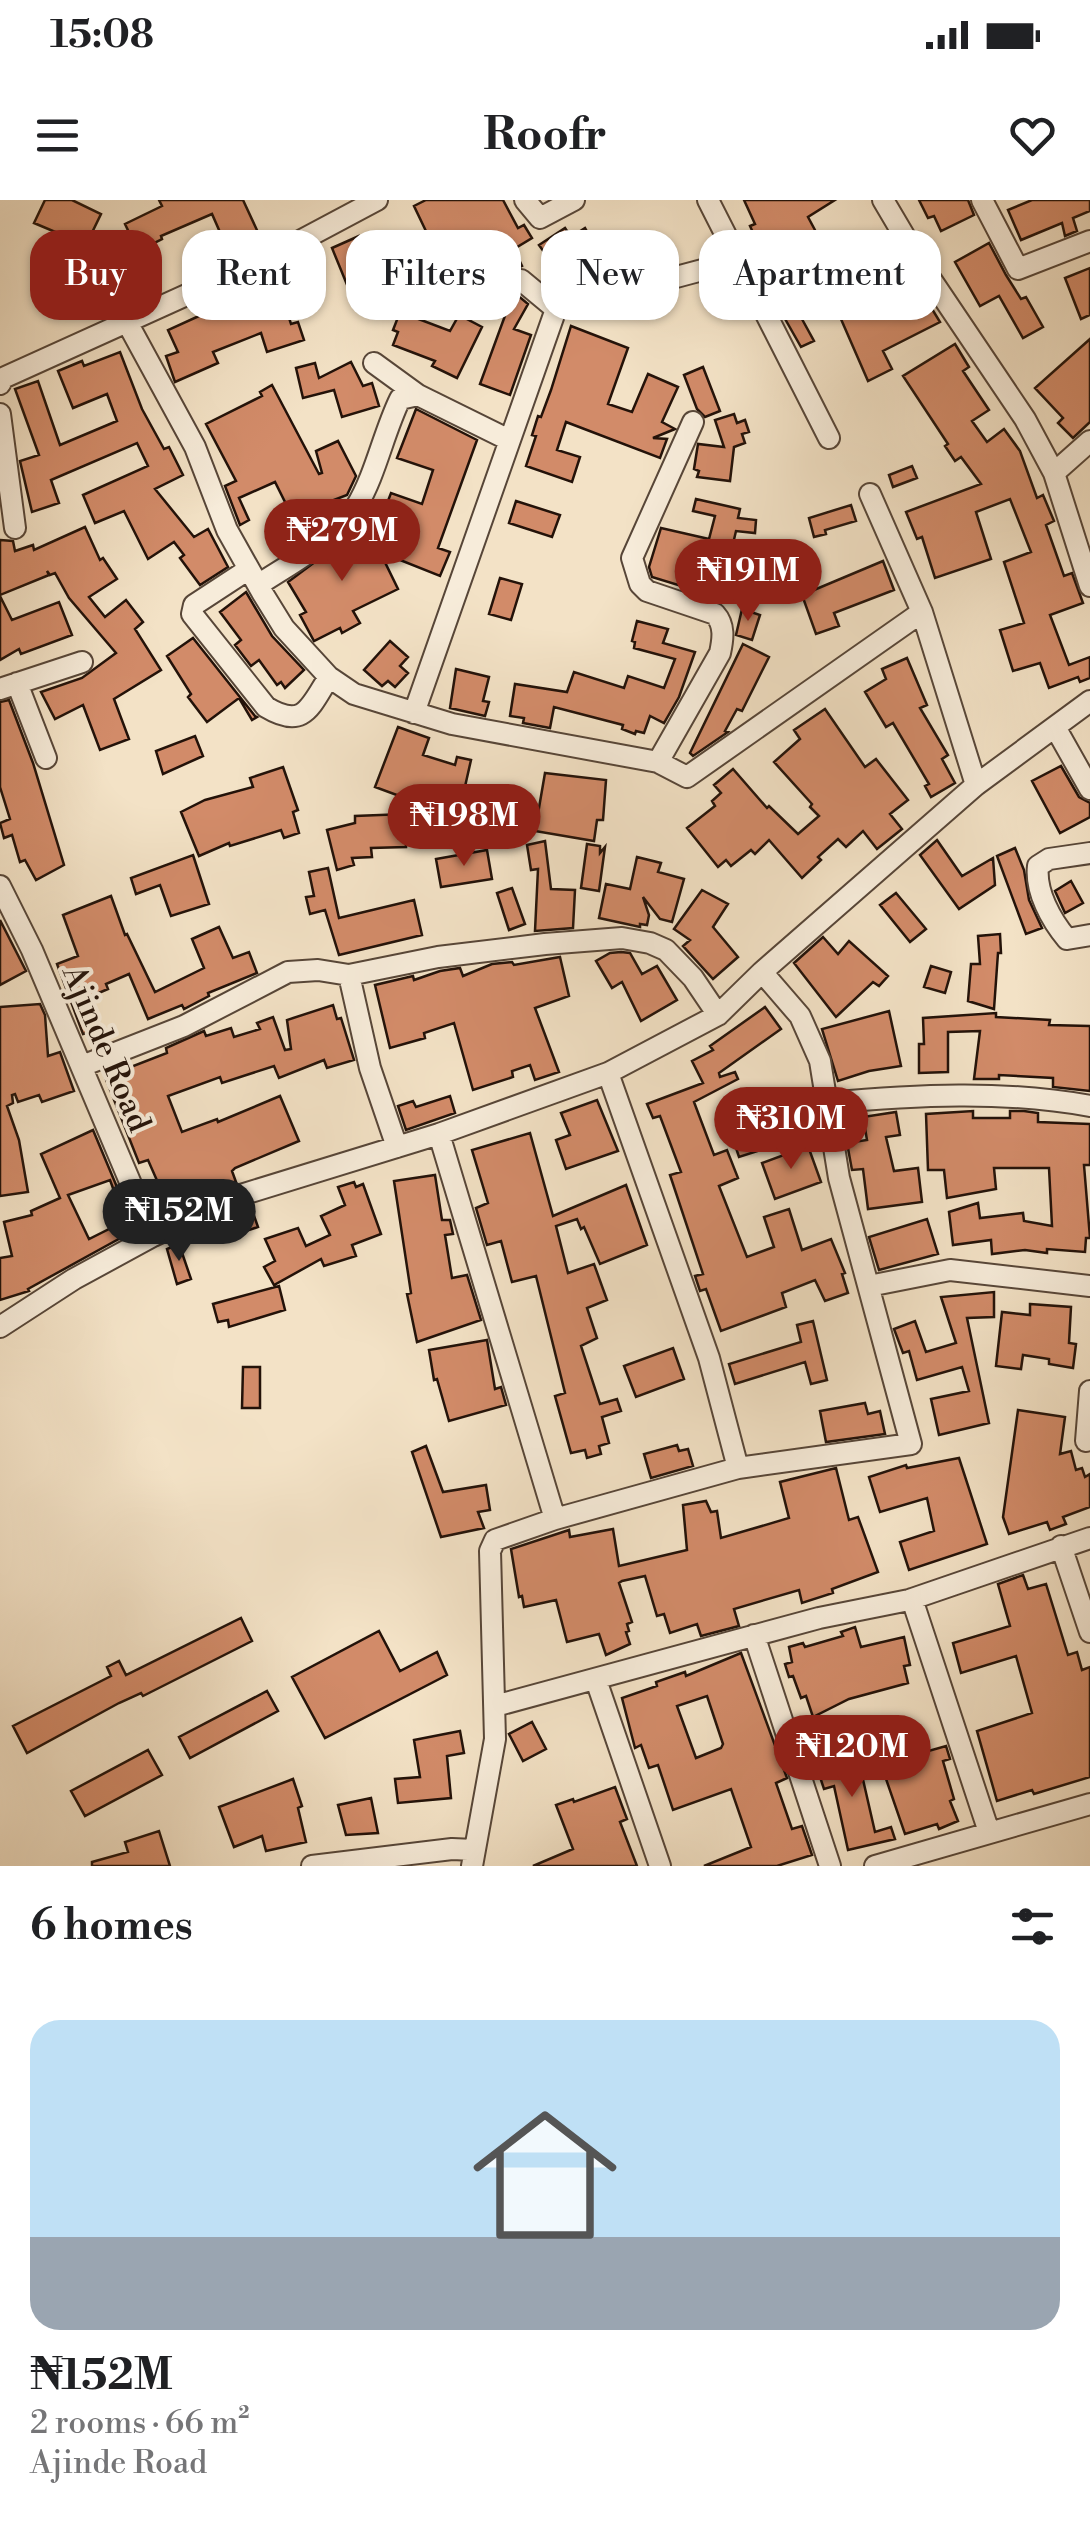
<!DOCTYPE html>
<meta charset="utf-8">
<style>
body{margin:0;font-family:"Libre Bodoni",serif;background:#f6f6f6;color:#202124;height:100vh;display:flex;flex-direction:column;font-size:38px;white-space:nowrap}
*{box-sizing:border-box;margin:0}
p{font-size:32px;color:#757577}
.icon{flex:none;width:55px;height:55px;fill:none;stroke:currentColor;stroke-width:2;stroke-linecap:round;stroke-linejoin:round}
.map{position:relative;height:1666px;overflow:hidden}
.details{display:flex;flex-direction:column;background:#fff;flex:1}
.details>*{flex:none}
.guide{position:absolute;left:30px;top:30px;width:1030px;height:90px;display:flex;gap:20px}
.price{position:absolute;translate:-50% -85px;padding:0 22px;border-radius:35px;background:#8f2418;color:#fff;font-size:32px;line-height:65px;filter:drop-shadow(0 2px 5px #0008)}
.price::after{content:'';position:absolute;left:50%;top:60px;width:30px;height:22px;margin-left:-15px;background:inherit;clip-path:polygon(0 0,100% 0,50% 100%)}
.price.current{background:#222;color:#fff}
ul{padding:0;list-style:none}
li{display:grid;align-content:center;gap:20px;height:530px;padding:0 30px}
li+li{border-top:2px solid #e0e0e0}
li span{display:grid;place-items:center;height:310px;border-radius:30px;color:#555}
li>.icon{margin-inline-start:auto}
span .icon{width:180px;height:180px;fill:#fffc;stroke-width:1}
li b{font-size:42px}
h2{display:flex;justify-content:space-between;align-items:center;height:120px;padding:0 30px;font-size:42px}
.pill{padding:0 35px;border-radius:30px;background:#fff;box-shadow:0 2px 8px #0004;font-size:35px;line-height:90px}
.pill.current{background:#8f2418;color:#fff}
.status{display:flex;justify-content:space-between;align-items:center;height:70px;padding:0 50px;background:#fff;direction:ltr}
.status svg{height:28px;fill:currentColor}
header{display:flex;justify-content:space-between;align-items:center;height:130px;padding:0 30px;background:#fff;font-size:45px;font-weight:700}
.map>svg:first-child{display:block}
</style>
<div class="status"><b>15:08</b><svg viewBox="0 0 49 12"><path d="M0 12V9h3v3zM5 12V6h3v6zM10 12V3h3v9zM15 12V0h3v12zM26 1h20v11H26zM47 4h2v5h-2z"/></svg></div>
<header><svg class="icon" aria-label="menu" viewBox="0 0 24 24"><path d="M4 6h16M4 12h16M4 18h16"/></svg>Roofr<svg class="icon" aria-label="heart" viewBox="0 0 24 24"><path d="M12 20l-8-8c-3-5 5-10 8-4 3-6 11-1 8 4z"/></svg></header>
<div class="map">
<svg width="1090" height="1666" viewBox="0 0 1090 1666">
<rect width="100%" height="100%" fill="#f3e2c6"/>
<filter id="stains"><feTurbulence type="fractalNoise" baseFrequency=".002" numOctaves="4"/><feColorMatrix values="0 0 0 0 .2 0 0 0 0 .09 0 0 0 0 .02 0 0 0 .5 -.17"/></filter>
<radialGradient id="worn" r=".72"><stop offset=".6" stop-color="#630" stop-opacity="0"/><stop offset="1" stop-color="#630" stop-opacity=".3"/></radialGradient>
<!-- building -->
<path fill="#d28b69" stroke="#231209" stroke-width="2.5" fill-rule="evenodd" d="M45,0H72L101,14L86,45L34,23Z
M159,0H243L262,41L230,55L212,14L161,36L162,39L138,51L125,24L162,6Z
M426,0H503L518,28L524,25L532,38L514,49L522,66L505,74L498,60L462,81L442,47L435,50L414,6Z
M744,0H835L808,17L823,45L799,60L802,64L836,52L849,73L847,74L859,99L897,82L894,78L909,71L940,122L883,151L892,169L868,181L827,87L793,105L780,82L769,89L762,75L770,70L750,26L755,24Z
M919,0H968L974,15L941,31L934,16L928,18Z
M1032,0H1090V11L1073,18L1077,31L1065,36L1062,23L1021,40L1008,10Z
M565,28L571,37L585,28L606,65L570,88L539,45Z
M359,36L378,77L385,74L396,97L365,112L354,90L350,92L332,48Z
M989,43L1006,75L1021,99L1026,97L1043,127L1023,138L999,96L980,106L955,62Z
M1090,68V115L1081,119L1065,78Z
M265,75L267,81L276,78L291,124L298,122L304,140L267,152L261,133L213,152L218,163L175,182L166,156L178,152L168,130L199,116L198,113L214,107L213,104L252,89L249,82Z
M505,85L528,104L514,129L531,135L510,195L480,184L506,113V110L495,103Z
M797,110L814,141L801,147L784,117Z
M400,112L450,131L459,115L482,127L457,178L432,166L435,161L393,145L398,132L393,130Z
M571,126L628,148L608,204L632,212L648,174L678,187L662,222L675,229L653,238L667,239L660,258L566,222L557,250L580,257L572,282L526,266L536,236L532,235L538,216L541,217L551,190Z
M1090,139V222L1073,238L1058,223L1063,218L1035,188Z
M955,144L969,167L963,171L989,210L972,221L987,242L1004,229L1020,251L1037,298L1043,295L1054,321L1046,325L1064,376L1072,373L1083,403L1050,415L1069,465L1090,457V478L1080,482L1078,477L1049,488L1040,463L1013,471L1000,430L1024,423L1004,362L1031,352L1010,299L976,312L991,359L935,378L922,337L917,339L906,312L981,284L961,257L955,261L945,246L948,244L903,176Z
M120,152L142,209L164,249L169,247L183,275L155,289L194,337L208,329L228,367L200,385L180,358L184,355L174,342L148,359L124,311L95,323L83,295L148,266L137,243L51,280L59,303L32,312L20,261L39,255L15,189L38,181L60,245L117,221L107,194L73,208L58,171L82,161L84,166Z
M351,162L363,186L372,183L379,206L342,217L334,190L303,198L296,168L315,163L319,178Z
M703,167L720,211L705,217L697,209L684,175Z
M272,185L319,274L322,273L316,251L338,241L356,276L347,295L292,316L275,282L239,298L249,320L240,325L225,286L236,281L206,224L262,196L260,192Z
M416,209L477,240L438,348L450,352L440,376L390,356L404,322L383,314L391,293L422,304L433,270L397,258Z
M734,214L737,223L745,220L749,232L742,234L745,243L734,247L730,281L697,277L699,271L694,269L698,244L724,247L715,220Z
M912,266L917,278L893,287L889,275Z
M696,299L740,309L738,318L756,320L755,333L736,331L729,361L774,368L772,380H767L766,383L740,378L737,388L681,375L678,385L652,377L649,367L661,328L709,339L715,316L693,311Z
M516,301L560,315L552,337L509,323Z
M851,305L856,321L825,330L826,334L814,337L809,318Z
M85,327L100,360L103,358L117,379L89,397L105,417L126,400L143,422L135,429L161,470L114,499L129,539L100,550L83,505L55,519L41,492L82,478L116,453L69,398L55,373L50,375L47,371L49,375L0,395V340L13,341L15,351L33,345L34,350Z
M373,328L380,352L398,389L353,411L360,423L342,433L340,428L314,441L300,415L306,412L288,382L351,335Z
M883,361L894,390L834,413L839,426L816,434L802,395Z
M500,378L522,384L511,420L489,414Z
M246,392L272,436L304,470L285,488L281,482L277,485L259,460L251,466L235,445L241,440L220,412Z
M0,396L12,420L59,402L72,435L21,454L19,449L0,460Z
M742,409L760,415L752,440L736,435Z
M637,421L668,429L663,443L695,452L679,497L664,523L650,516L644,533L636,531L635,534L622,529L623,525L554,507L550,528L523,523L524,518L510,516L515,484L567,492L574,472L624,488L628,476L664,488L675,459L634,448L635,442L632,441Z
M193,438L255,516L257,517L252,520L239,498L207,522L188,497L191,494L167,456Z
M390,441L408,457L400,466L408,473L395,487L388,481L382,486L364,470Z
M743,444L769,457L742,511L737,509L725,531L728,532L693,556L690,553Z
M907,458L927,505L920,508L948,555L942,559L955,583L931,597L925,586L929,584L893,523L886,527L865,492L886,479L882,469Z
M456,469L489,477L483,501L489,502L485,516L450,508Z
M9,500L33,563L64,665L36,680L25,660L20,662L12,635L4,638L0,623L10,619L0,587V502Z
M825,509L865,567L876,559L908,600L890,614L902,629L877,649L863,631L846,647L838,639L818,657L821,660L802,678L769,640L755,654L751,650L731,666L726,660L718,667L687,628L715,606L712,601L721,593L714,585L733,569L767,608L769,606L798,634L819,616L810,607L812,604L774,562L800,539L794,530Z
M398,527L429,538L423,555L455,565L457,557L471,560L459,613L432,608L375,587Z
M195,536L203,556L163,574L156,551Z
M1061,566L1079,597L1090,603V617L1060,633L1032,581Z
M283,567L298,610L293,612L299,633L284,638L281,630L230,646L229,643L199,656L181,612L205,600L253,587L250,578Z
M545,573L606,580L603,620H597L594,641L535,631Z
M405,614L406,647L371,648L372,657L352,658L354,665L337,670L327,630L355,623V616Z
M937,640L962,676L993,658L995,685L959,709L920,655Z
M545,641L551,689L575,690L573,728L535,731L538,669L531,670L527,645Z
M587,644L600,646V653L605,647L599,691L581,688Z
M1015,648L1024,670L1029,700L1042,728L1026,734L997,656Z
M487,650L492,679L441,687L436,659Z
M193,655L209,704L171,716L160,685L136,694L131,678Z
M637,657L661,663L658,672L684,679L672,722L660,719L643,697L649,715L647,725L640,724V727L599,718L606,684L630,689Z
M328,668L339,718L414,700L422,735L339,755L325,710L310,714L306,697L314,696L309,672Z
M1071,681L1083,703L1065,713L1055,691Z
M512,688L525,724L509,730L497,693Z
M702,690L728,704L713,727L738,757L713,779L683,746L690,740L674,729Z
M896,693L926,729L910,742L880,705Z
M111,696L125,735L127,734L155,792L204,768L192,739L219,727L233,758L249,752L257,773L208,793L209,796L184,809L182,805L148,819L129,774L106,784L108,789L80,801L91,832L83,834L57,764L78,756L63,715Z
M0,720L26,771L0,785Z
M1000,734L1001,753H998L994,809L968,801L971,764H980L978,736Z
M823,737L838,754L849,741L888,776L879,786L873,782L836,817L794,763Z
M621,752L630,753L642,774L657,766L677,800L641,821L622,782L612,788L596,761L610,753Z
M560,757L569,796L535,808L559,872L535,880L530,865L512,871L513,877L473,890L454,823L424,833L425,838L390,848L375,785L413,776L414,780L440,771L460,768L463,776L492,764L512,762L514,765Z
M931,766L951,772L945,793L924,787Z
M40,804L45,815L48,856L60,852L74,891L42,902L39,895L18,902L15,894L12,895L13,903L7,906L19,940L28,992L0,996V807Z
M333,805L337,819L341,818L354,860L327,868L324,860L279,878L274,866L222,883L220,877L168,896L182,932L217,919L218,922L280,896L299,941L235,968L232,971L236,982L170,1010L148,960L139,963L105,877L167,853L166,848L204,831L206,836L231,828L234,837L260,829L257,823L273,817L285,850L291,849L287,820Z
M765,807L781,829L719,873L720,877L735,872L738,879L694,902L714,955L727,950L738,978L719,986L747,1057L774,1047L764,1017L789,1009L802,1050L831,1039L845,1073L842,1074L848,1093L825,1101L815,1080L782,1093L786,1107L721,1131L706,1089L700,1091L695,1076L703,1074L670,975L681,972L660,916L653,918L647,904L703,883L692,861L713,850L710,846Z
M889,811L901,866L869,871L838,881L822,829Z
M996,813V817L1050,820L1049,825L1090,826V891L1053,887V878L999,875V879H974L980,831L948,832V872L919,873V844H924L923,818Z
M450,896L455,913L406,930L398,906L413,901L416,907Z
M597,900L618,951L566,969L556,940L570,935L561,913Z
M973,911V918H1010V911H1024L1038,913V922L1090,924V965H1084L1090,1038H1086L1085,1052L1047,1049V1053L1025,1050L992,1054L991,1040L953,1045L949,1012L978,1003L980,1018L1023,1013L1024,1021L1052,1026L1049,968H994L996,989L947,998L944,970H928L926,914Z
M896,912L900,935L886,937L894,971L918,968L922,1002L868,1009L863,969L852,970L847,943L867,940L863,917Z
M753,915L764,949L739,957L728,924Z
M93,930L135,1030L28,1089L29,1091L0,1100V1058L12,1056L4,1022L32,1015L31,1011L60,998L41,954ZM110,980L125,1021L89,1039L68,995Z
M530,933L553,1016L626,985L647,1045L600,1064L584,1027L581,1029L577,1019L556,1026L568,1073L594,1064L607,1100L587,1108L597,1138L581,1146L600,1204L617,1199L621,1211L602,1217L609,1243L599,1246L601,1254L587,1258L585,1250L571,1253L555,1196L565,1193L536,1076L512,1082L501,1041L487,1045L476,1008L488,1003L472,950Z
M808,946L821,982L775,999L762,963Z
M435,975L442,1020H450L453,1034L445,1035L452,1078L467,1075L481,1120L417,1142L407,1094L411,1093L394,981Z
M354,982L356,987L363,984L381,1034L352,1045L356,1056L324,1066L321,1059L274,1085L264,1067L275,1061L265,1039L298,1028L306,1046L330,1035L321,1016L345,1005L338,987Z
M253,1013L258,1027L237,1034L232,1020Z
M927,1019L938,1054L879,1070L869,1037Z
M179,1044L191,1079L177,1084L167,1049Z
M279,1086L285,1110L229,1127L228,1120L218,1122L213,1104Z
M994,1092V1117L967,1118L989,1223L939,1235L931,1199L969,1191L962,1167L917,1180L909,1151L903,1153L894,1129L915,1121L926,1152L956,1143L941,1097Z
M1030,1104L1071,1107L1069,1143L1076,1144L1073,1168L1049,1164V1159L1023,1155L1021,1169L996,1166L1002,1112L1030,1115Z
M813,1121L827,1180L811,1184L805,1162L735,1184L729,1164L801,1142L797,1125Z
M487,1140L495,1189L501,1187L506,1205L449,1221L437,1179L434,1180L429,1150Z
M673,1148L684,1179L636,1197L624,1166Z
M243,1167H260V1208H242Z
M865,1203L868,1214L880,1211L885,1234L826,1242L820,1211Z
M1018,1210L1065,1217L1060,1254L1071,1251L1076,1270L1082,1268L1085,1277L1090,1274V1307L1063,1317L1066,1324L1050,1330L1047,1322L1009,1334L1003,1317Z
M677,1245L679,1251L688,1249L693,1266L651,1278L644,1254Z
M426,1246L443,1292L486,1285L490,1310L478,1312L484,1328L441,1337L412,1252Z
M959,1258L987,1344L909,1370L900,1342L934,1331L927,1298L880,1312L869,1277L906,1265L907,1268Z
M836,1268L849,1320L858,1317L878,1372L832,1389L833,1393L802,1403L799,1390L734,1409L739,1426L701,1436L697,1424L670,1433L664,1414L657,1416L645,1376L622,1381L619,1383L632,1422L627,1424L629,1431L626,1432L630,1444L606,1455L599,1434L567,1442L556,1400L524,1407L522,1396L519,1397L511,1349L569,1330L570,1337L613,1329L619,1366L687,1350L683,1305L706,1301L711,1312L717,1311L721,1338L789,1318L780,1282Z
M1023,1375L1028,1389L1046,1384L1068,1455L1077,1452L1082,1470L1090,1467V1577L1034,1594L1032,1590L997,1601L977,1531L1032,1513L1016,1456L961,1473L953,1443L1010,1426L998,1384Z
M241,1418L252,1441L143,1496L141,1493L119,1503L27,1553L13,1526L111,1476L107,1467L119,1461L126,1475Z
M855,1427L861,1447L904,1437L910,1465L904,1466L908,1483L849,1499L813,1517L806,1496L801,1498L793,1476L789,1477L785,1464L792,1462L789,1447L803,1443L805,1447L843,1436L841,1432Z
M379,1431L400,1471L437,1452L447,1475L325,1538L292,1477Z
M741,1453L787,1578L776,1583L792,1629L802,1626L812,1655L777,1666H704L751,1647L731,1589L673,1610L658,1565L649,1568L641,1545L635,1548L622,1498L657,1486L656,1482L685,1472L686,1476ZM707,1496L723,1544L721,1548L696,1558L677,1506Z
M267,1491L278,1511L190,1558L179,1537Z
M532,1522L546,1549L523,1561L509,1534Z
M460,1531L464,1553L447,1556L451,1598L398,1603L395,1579L420,1577L414,1540Z
M915,1539L918,1554L946,1546L950,1559L943,1561L954,1599L950,1601L958,1621L939,1629L937,1624L905,1634L875,1547Z
M856,1549L875,1632L891,1627L895,1639L848,1650L834,1586L824,1589L815,1562Z
M148,1550L162,1575L85,1616L71,1591Z
M293,1579L302,1606L298,1608L306,1642L266,1651L262,1636L234,1647L219,1607Z
M615,1587L627,1619L620,1622L637,1666H533L573,1649L556,1605L573,1599L574,1602Z
M371,1598L378,1633L346,1635L338,1605Z
M159,1631L170,1666H92V1662L128,1652L125,1642Z"/>
<g fill="none" stroke-linecap="round" stroke-linejoin="round">
<!-- minor casing -->
<g stroke="#574638" stroke-width="24">
<path id="minor" d="M525,0L540,18L574,0
M708,0L829,238
M883,0L922,66L1025,219L1054,273L1090,386
M982,0L1018,69L1090,41
M521,80L556,109
M556,109L740,60
M128,124L195,247L227,330L263,394L284,428L329,477L354,494L452,524L658,562L687,577L922,412
M374,163L418,195
M0,184L3,178L266,59L377,0
M0,214L15,328
M1054,273L1090,241
M870,294L922,412L976,585
M249,369L194,405L192,414L266,507C304,530 310,507 329,477
M258,385C291,363 335,341 356,307C376,274 383,234 400,199L418,195L509,240
M17,483L46,558
M0,489L82,462
M414,513L556,109
M1055,527L1090,589
M658,562L720,453C723,439 725,425 715,414L647,391L640,384L632,358L693,222
M1090,653L1049,659L1038,666C1035,691 1051,720 1067,739L1090,735
M0,686L32,750L153,1036
M349,775L370,868L397,947
M82,866L184,826L288,772L318,770L349,775L438,757L545,744L622,738L650,743L666,750L693,778L718,815
M608,873L709,1158L738,1268
M828,903C914,895 1004,890 1090,906
M439,934L555,1319
M869,1086L950,1070L1090,1086
M0,1127L74,1079L153,1036L244,994L439,934L608,873L718,815L762,772L976,585L1090,501
M1086,1241L1090,1191
M1061,1346L1090,1432
M912,1399L989,1632
M754,1435L830,1666
M596,1480L660,1666
M495,1506L819,1418L909,1400L1090,1338
M312,1666L452,1649L474,1650
M472,1666L495,1539L490,1351L495,1340L555,1319L738,1268L911,1244L839,978L820,861L800,816L762,772
M875,1666L1090,1604"/>
</g>
<!-- minor -->
<use href="#minor" stroke="#f7ecda" stroke-width="20"/>
</g>
<g text-anchor="middle" stroke-width="8" stroke-linejoin="round" paint-order="stroke">
<!-- street labels -->
<g font-size="32" fill="#231209" stroke="#f7ecda">
<text transform="translate(107 848) rotate(67)" y="11">Ajinde Road</text>
</g>
</g>
<rect width="100%" height="100%" filter="url(#stains)"/>
<rect width="100%" height="100%" fill="url(#worn)"/>
</svg>
<b class="price" style="left:342px;top:384px">₦279M</b>
<b class="price" style="left:748px;top:424px">₦191M</b>
<b class="price" style="left:464px;top:669px">₦198M</b>
<b class="price" style="left:791px;top:972px">₦310M</b>
<b class="price current" style="left:179px;top:1064px">₦152M</b>
<b class="price" style="left:852px;top:1600px">₦120M</b>
<div class="guide">
<a class="pill current">Buy</a>
<a class="pill">Rent</a>
<a class="pill">Filters</a>
<a class="pill">New</a>
<a class="pill">Apartment</a>
</div>
</div>
<section class="details">
<h2>6 homes<svg class="icon" aria-label="filters" viewBox="0 0 24 24"><path d="M4 7h16M4 17h16"/><circle cx="9" cy="7" r="2"/><circle cx="15" cy="17" r="2"/></svg></h2>
<ul>
<li><span style="background:linear-gradient(#bfe0f5 70%,#9aa5b1 0)"><svg class="icon" aria-label="home" viewBox="0 0 24 24"><path d="M3 11l9-7 9 7M6 9v11h12V9"/></svg></span><div><b>₦152M</b><p>2 rooms · 66 m²</p><p>Ajinde Road</p></div></li>
</ul>
</section>
